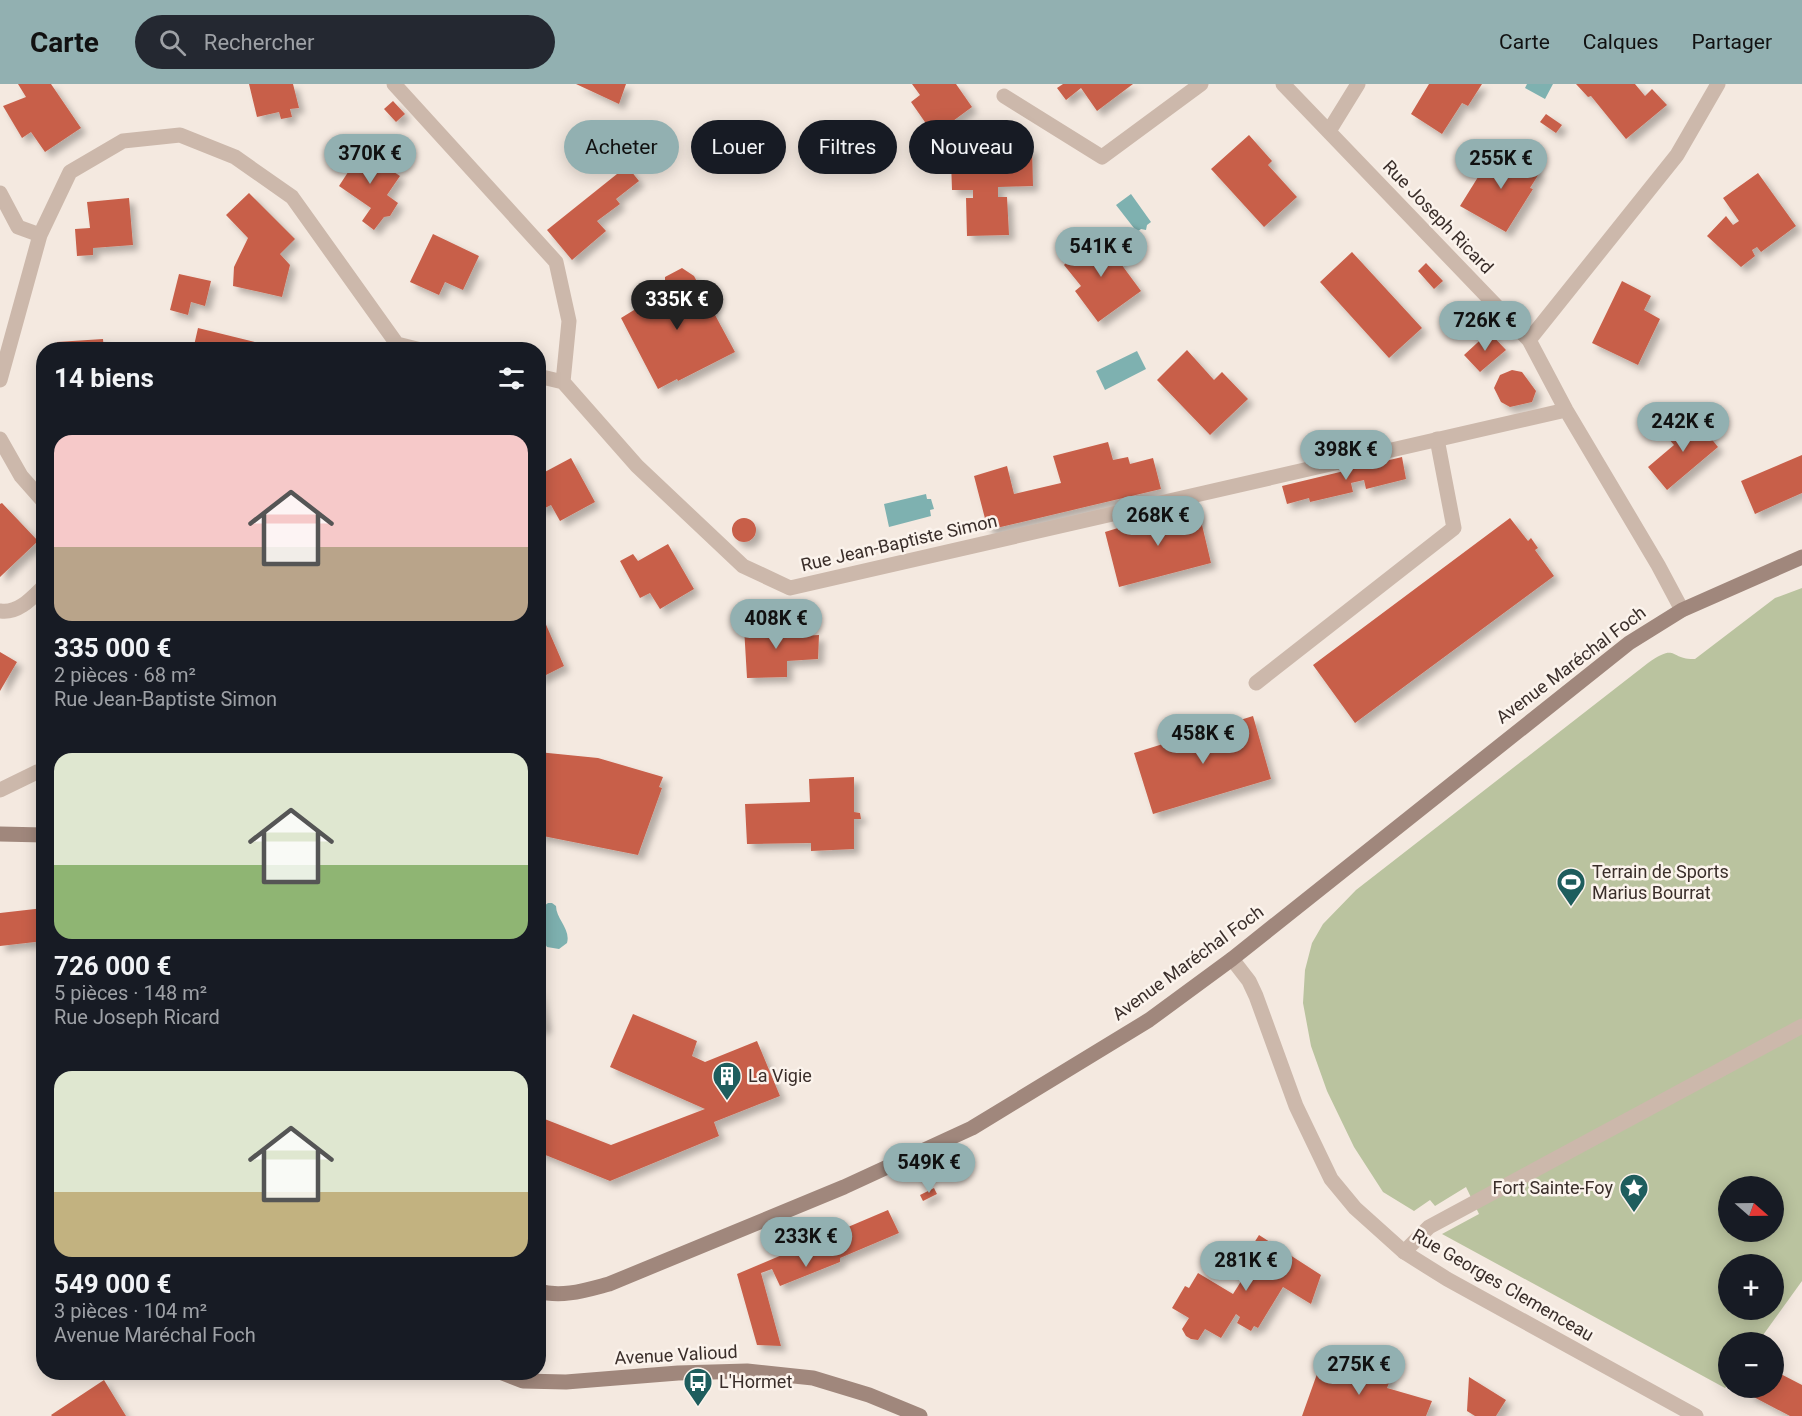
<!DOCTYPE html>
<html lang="fr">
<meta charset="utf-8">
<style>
body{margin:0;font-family:Roboto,sans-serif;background:#242831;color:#f1f3f6;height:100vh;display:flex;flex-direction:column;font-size:22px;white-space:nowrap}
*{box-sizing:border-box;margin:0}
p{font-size:20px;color:#9ea1a6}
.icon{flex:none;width:33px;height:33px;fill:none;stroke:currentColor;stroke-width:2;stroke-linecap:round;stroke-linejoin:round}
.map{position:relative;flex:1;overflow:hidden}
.panel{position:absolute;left:36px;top:258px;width:510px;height:1038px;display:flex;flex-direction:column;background:#171b24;border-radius:24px;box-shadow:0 3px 15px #0003}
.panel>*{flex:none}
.hud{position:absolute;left:564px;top:36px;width:570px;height:54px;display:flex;gap:12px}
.needle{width:39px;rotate:110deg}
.controls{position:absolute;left:1718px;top:1092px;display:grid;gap:12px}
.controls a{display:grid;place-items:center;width:66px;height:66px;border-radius:50%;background:#171b24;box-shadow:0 3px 15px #0003;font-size:30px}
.price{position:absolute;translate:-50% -51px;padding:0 14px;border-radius:21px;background:#92b0b1;color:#111;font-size:20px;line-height:39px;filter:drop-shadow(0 2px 3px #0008)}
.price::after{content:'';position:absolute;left:50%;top:36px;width:18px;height:14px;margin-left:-9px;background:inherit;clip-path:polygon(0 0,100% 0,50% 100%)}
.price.current{background:#222;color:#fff}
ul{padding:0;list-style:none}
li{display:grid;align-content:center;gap:12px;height:318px;padding:0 18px}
li span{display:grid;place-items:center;height:186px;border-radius:18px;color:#555}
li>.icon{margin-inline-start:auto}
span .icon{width:108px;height:108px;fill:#fffc;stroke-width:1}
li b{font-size:26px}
h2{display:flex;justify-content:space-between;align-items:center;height:72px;padding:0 18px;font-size:26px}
.chip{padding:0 21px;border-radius:27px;background:#171b24;box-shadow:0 3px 15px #0003;font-size:21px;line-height:54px}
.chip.current{background:#92b0b1;color:#111}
header{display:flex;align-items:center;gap:36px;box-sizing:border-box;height:84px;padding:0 30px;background:#92b0b1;color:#111}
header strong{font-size:28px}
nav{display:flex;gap:33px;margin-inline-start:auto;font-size:21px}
.search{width:420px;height:54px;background:#242831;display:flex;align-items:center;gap:15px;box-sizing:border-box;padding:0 21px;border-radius:33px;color:#9ea1a6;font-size:22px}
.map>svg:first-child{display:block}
</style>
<header>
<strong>Carte</strong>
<div class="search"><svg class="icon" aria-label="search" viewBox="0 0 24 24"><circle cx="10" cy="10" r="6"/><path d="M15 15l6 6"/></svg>Rechercher</div>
<nav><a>Carte</a><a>Calques</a><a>Partager</a></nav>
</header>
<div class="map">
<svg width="1802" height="1332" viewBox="0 0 1802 1332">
<defs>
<filter id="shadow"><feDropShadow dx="5.5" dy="5.5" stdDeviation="3" flood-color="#0004"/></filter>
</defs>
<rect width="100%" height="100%" fill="#f4e9e0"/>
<!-- green -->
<path fill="#bac39f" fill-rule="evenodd" d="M1802,504V1197L1758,1258H1728V1301L1725,1304L1442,1150L1479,1130L1466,1103L1435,1122L1430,1116L1414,1127L1383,1108L1354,1063L1327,1007L1311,962L1303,919L1305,886L1312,859L1323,840L1356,806L1648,579C1678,558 1669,576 1695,575L1775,514ZM1728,1102H1773V1148H1728ZM1728,1180H1773V1226H1728Z"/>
<!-- water -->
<path fill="#7eb1b0" d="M1527,0H1553L1545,15L1525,4Z
M1131,110L1151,138L1147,141L1146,146L1141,145L1137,148L1116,121Z
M1137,267L1146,285L1105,306L1096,287Z
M926,410L927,415H931L934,425L930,426L931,432L889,443L884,420Z
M548,819H552L556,822C556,835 571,845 567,859L559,865L547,863L539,850V822H544Z"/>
<!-- building -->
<path fill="#c85f49" filter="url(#shadow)" d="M18,0H51L81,44L45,68L31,48L22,54L3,22L26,13Z
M249,0H293L299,24L290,25L292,33L281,35L279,28L257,33Z
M576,0H626L619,20Z
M912,0H956L972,23L934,51L911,18L920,11Z
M1063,0H1133L1097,27L1081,4L1066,16L1057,4Z
M1429,0H1482L1468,22L1462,19L1442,50L1411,30Z
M1576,0H1635L1645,12L1652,5L1667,21L1626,55L1591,12L1588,13Z
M393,17L405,30L396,38L384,25Z
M1546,30L1562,41L1556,49L1540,38Z
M1249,51L1272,77L1268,81L1297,113L1264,143L1211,85Z
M350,59L400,92L387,111L398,119L390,132L384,133L374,146L362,137L371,124L339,102L352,82L340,75Z
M1500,62L1540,88L1530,104L1533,105L1506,148L1460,122L1488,77L1490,78Z
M1032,63L1033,102L998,103V113H1007L1009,151L967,152L966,114H973V106H952L951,77L965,78V85L997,84L996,64Z
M627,82L639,97L616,115L620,120L597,137L606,147L572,176L547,146Z
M1758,89L1796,142L1761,168L1757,163L1752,166L1755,172L1741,183L1707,152L1726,132L1733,141L1739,137L1723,114Z
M249,109L295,155L280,170L290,181L282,213L233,202L234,183L248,154L226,131Z
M129,114L133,161L93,164V171L77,172L75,145L90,144L87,118Z
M1096,146L1141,207L1098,238L1075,207L1081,202L1064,181Z
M433,150L479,172L463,206L445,198L439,211L410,198Z
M1352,168L1422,244L1389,274L1320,198Z
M1426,179L1443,197L1434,205L1418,187Z
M682,184L694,192L735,268L678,297L677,295L658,305L621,234L665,207V193Z
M179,190L211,197L205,222L191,218L188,231L170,226Z
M1622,197L1651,212L1644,226L1660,235L1638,281L1592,259Z
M198,244L263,260L261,266H193Z
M1489,248L1506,266L1480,288L1464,271Z
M103,255L104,266H58L57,258Z
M1187,266L1214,296L1222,288L1248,315L1210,351L1157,296Z
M1512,286L1522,288L1536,307L1532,318L1510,323L1501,318L1494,304L1500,291Z
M1692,331L1718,363L1667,406L1648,383L1674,361L1667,353Z
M1108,358L1113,376L1128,373L1130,380L1153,374L1161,405L988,446L974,392L1007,382L1014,410L1061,399L1053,372Z
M1802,371V409L1755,430L1741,397Z
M1402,373L1406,395L1366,405L1364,396L1351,399L1353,408L1310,418L1309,414L1287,420L1282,402Z
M571,374L595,418L560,437L551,421L541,426L538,421V386L541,390Z
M2,419L38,457L0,493V420Z
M1198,424L1211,479L1119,503L1105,448L1118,444V443Z
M1510,434L1528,457L1531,454L1538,464L1535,466L1554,492L1355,639L1313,581Z
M732 446a12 12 0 1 1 24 0a12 12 0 1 1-24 0Z
M668,460L694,505L660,525L650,509L640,514L620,477L633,470L638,477Z
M544,536L564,582L538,595V538Z
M786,540V553L819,551L818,575L787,577V593L747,594L744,543Z
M0,568L17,578L0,607Z
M1253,632L1271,695L1153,730L1134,669Z
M538,668L598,674L663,693L659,703L662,704L638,771L538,751Z
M854,693V728L860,729L861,735H854V765L811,767V759L747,760L745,720L810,718L809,695Z
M44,824V857L0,862V829Z
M538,901L546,943L538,946Z
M633,930L697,957L692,972L705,978L757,957L780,1012L714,1038L719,1052L610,1097L538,1068V1042L542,1034L611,1061L705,1025L610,983Z
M934,1104L937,1110L923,1117L920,1111Z
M888,1126L899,1149L840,1174V1178L780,1202L772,1185L761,1189L781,1262L757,1261L737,1190Z
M1259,1151L1321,1191L1311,1220L1283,1203L1258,1244L1254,1242L1251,1247L1237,1239L1240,1233L1236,1230L1221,1254L1205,1245L1198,1256L1191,1255L1186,1252L1182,1245L1189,1234L1172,1224L1185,1202L1189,1204L1198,1189L1233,1210L1250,1183L1242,1178Z
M1322,1276L1367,1293L1368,1290L1378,1293L1379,1289L1391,1294L1387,1304L1432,1317L1426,1332H1302Z
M1773,1286L1802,1301V1332H1790L1748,1310L1751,1304H1773Z
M1469,1293L1506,1316L1496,1332H1475L1467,1327Z
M104,1296L126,1332H52L51,1331Z"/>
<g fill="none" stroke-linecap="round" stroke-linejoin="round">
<!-- service -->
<path stroke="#ccb8ab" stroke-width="15" d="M1256,599L1454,444L1437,355
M1404,1168L1429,1143L1802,942"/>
<!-- minor -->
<path stroke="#ccb8ab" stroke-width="15" d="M394,0L556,178L569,237L563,298L637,382L743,482L790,504L1566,326
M1283,0L1529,256L1566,326L1658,481L1682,526
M1004,12L1102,73L1201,0
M1329,47L1358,0
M0,109L18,143L40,151
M1529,256L1677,71L1718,0
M538,292L563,298
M0,296L40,151L70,88L123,57L180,51L235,73L292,113L397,260L421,266
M0,355L21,392L44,418
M0,527C18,530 32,514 44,502
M0,706L37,688L44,687
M1232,875L1249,897L1256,912L1296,1022L1331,1095L1355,1124L1404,1168L1447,1195L1696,1332"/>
<!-- secondary -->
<path stroke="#a0877c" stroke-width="15" d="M0,750L44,751
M538,1207C562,1214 586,1206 609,1200L844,1103L972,1044L1149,936L1232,875L1629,559L1682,526L1802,473
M500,1288L523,1297L566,1298L678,1289L747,1287L813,1294L869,1311L920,1332"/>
</g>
<!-- icons -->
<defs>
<g id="stadium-pin" transform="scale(1.5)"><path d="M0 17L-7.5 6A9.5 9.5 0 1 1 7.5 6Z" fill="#1e5d5d" stroke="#fbf3ec"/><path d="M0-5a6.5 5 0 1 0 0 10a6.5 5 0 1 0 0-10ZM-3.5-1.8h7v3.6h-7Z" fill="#fff"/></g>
<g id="building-pin" transform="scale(1.5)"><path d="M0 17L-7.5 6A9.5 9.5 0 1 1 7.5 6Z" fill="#1e5d5d" stroke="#fbf3ec"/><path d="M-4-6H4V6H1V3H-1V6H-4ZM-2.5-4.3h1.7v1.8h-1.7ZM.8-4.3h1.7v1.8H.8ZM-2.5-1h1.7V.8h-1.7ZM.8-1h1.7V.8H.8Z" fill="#fff"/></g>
<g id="sight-pin" transform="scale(1.5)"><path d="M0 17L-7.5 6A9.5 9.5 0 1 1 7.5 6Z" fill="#1e5d5d" stroke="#fbf3ec"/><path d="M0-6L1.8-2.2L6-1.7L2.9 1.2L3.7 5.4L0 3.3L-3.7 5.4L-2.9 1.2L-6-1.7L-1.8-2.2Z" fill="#fff"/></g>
<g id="bus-pin" transform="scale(1.5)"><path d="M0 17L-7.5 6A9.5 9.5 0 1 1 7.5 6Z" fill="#1e5d5d" stroke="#fbf3ec"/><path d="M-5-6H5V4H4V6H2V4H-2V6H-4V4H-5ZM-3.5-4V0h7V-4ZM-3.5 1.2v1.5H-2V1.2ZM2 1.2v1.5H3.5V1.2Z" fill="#fff"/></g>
</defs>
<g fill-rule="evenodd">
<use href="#stadium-pin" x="1571" y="798"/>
<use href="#building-pin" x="727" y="992"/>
<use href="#sight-pin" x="1634" y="1104"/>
<use href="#bus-pin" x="698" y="1298"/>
</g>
<g text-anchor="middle" stroke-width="5" stroke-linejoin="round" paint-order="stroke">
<!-- street labels -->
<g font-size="18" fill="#3a2e2a" stroke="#fbf3ec">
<text transform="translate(1438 133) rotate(46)" y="6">Rue Joseph Ricard</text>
<text transform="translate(899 459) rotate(-13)" y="6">Rue Jean-Baptiste Simon</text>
<text transform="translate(1571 581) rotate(-37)" y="6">Avenue Maréchal Foch</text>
<text transform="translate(1188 879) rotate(-36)" y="6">Avenue Maréchal Foch</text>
<text transform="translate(1503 1201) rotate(30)" y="6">Rue Georges Clemenceau</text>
<text transform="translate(676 1271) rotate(-3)" y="6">Avenue Valioud</text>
</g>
<!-- poi labels -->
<g font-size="18" fill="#3a2e2a" stroke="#fbf3ec" text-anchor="start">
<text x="1592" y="794">Terrain de Sports<tspan x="1592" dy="21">Marius Bourrat</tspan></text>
<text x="748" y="998">La Vigie</text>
<text x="1613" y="1110" text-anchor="end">Fort Sainte-Foy</text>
<text x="719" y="1304">L'Hormet</text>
</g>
</g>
</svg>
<div class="controls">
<a><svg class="needle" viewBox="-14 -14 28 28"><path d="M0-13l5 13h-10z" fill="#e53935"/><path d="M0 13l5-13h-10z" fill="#9ea1a6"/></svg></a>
<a>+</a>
<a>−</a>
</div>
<b class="price" style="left:370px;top:101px">370K €</b>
<b class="price" style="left:1501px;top:106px">255K €</b>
<b class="price" style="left:1101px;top:194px">541K €</b>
<b class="price current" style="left:677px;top:247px">335K €</b>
<b class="price" style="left:1485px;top:268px">726K €</b>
<b class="price" style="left:1683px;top:369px">242K €</b>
<b class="price" style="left:1346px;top:397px">398K €</b>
<b class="price" style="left:1158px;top:463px">268K €</b>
<b class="price" style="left:776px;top:566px">408K €</b>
<b class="price" style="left:1203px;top:681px">458K €</b>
<b class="price" style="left:929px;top:1110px">549K €</b>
<b class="price" style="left:806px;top:1184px">233K €</b>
<b class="price" style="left:1246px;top:1208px">281K €</b>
<b class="price" style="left:1359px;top:1312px">275K €</b>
<div class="hud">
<a class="chip current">Acheter</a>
<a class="chip">Louer</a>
<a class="chip">Filtres</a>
<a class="chip">Nouveau</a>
</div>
<section class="panel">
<h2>14 biens<svg class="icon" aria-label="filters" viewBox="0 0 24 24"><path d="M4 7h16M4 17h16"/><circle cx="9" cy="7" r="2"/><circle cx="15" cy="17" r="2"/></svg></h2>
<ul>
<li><span style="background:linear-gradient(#f6c9c9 60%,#b9a48a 0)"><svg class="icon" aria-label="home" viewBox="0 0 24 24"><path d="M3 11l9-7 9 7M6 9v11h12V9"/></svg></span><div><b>335 000 €</b><p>2 pièces · 68 m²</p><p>Rue Jean-Baptiste Simon</p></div></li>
<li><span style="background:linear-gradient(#dfe7d0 60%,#8fb573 0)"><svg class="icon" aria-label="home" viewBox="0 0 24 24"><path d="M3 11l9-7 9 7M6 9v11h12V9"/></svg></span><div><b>726 000 €</b><p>5 pièces · 148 m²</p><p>Rue Joseph Ricard</p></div></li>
<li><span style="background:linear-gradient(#dfe7d0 65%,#c2b280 0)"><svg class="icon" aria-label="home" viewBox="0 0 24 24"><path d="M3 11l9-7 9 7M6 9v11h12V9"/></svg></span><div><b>549 000 €</b><p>3 pièces · 104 m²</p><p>Avenue Maréchal Foch</p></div></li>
</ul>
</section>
</div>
